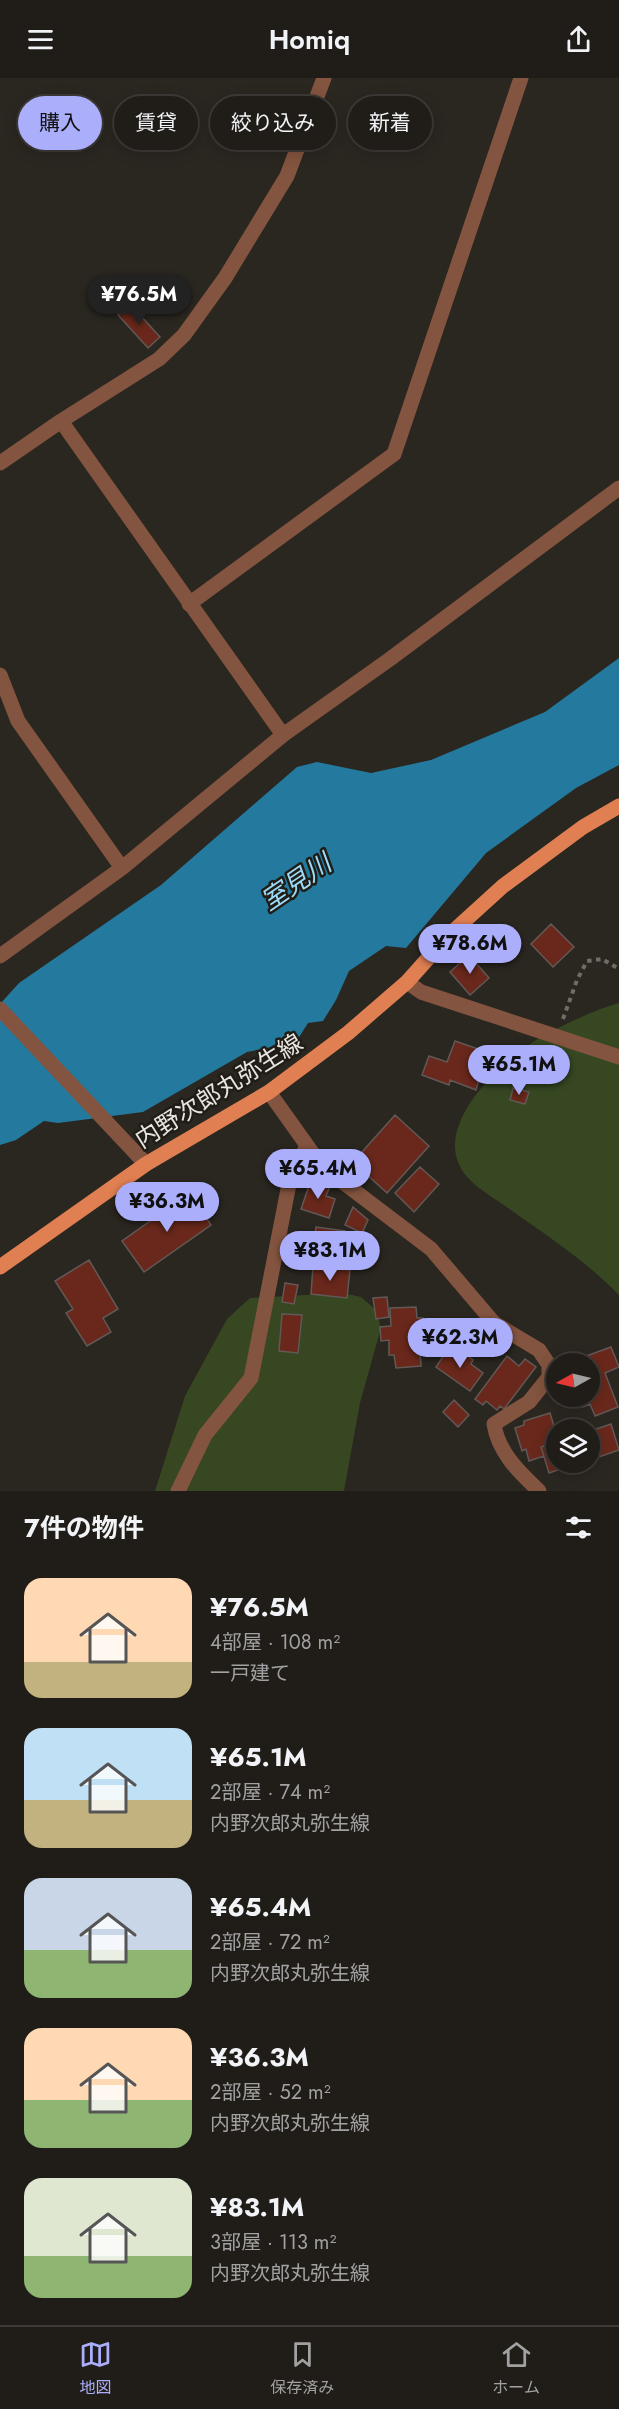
<!DOCTYPE html>
<html lang="ja">
<meta charset="utf-8">
<style>
body{margin:0;font-family:Jost,"Noto Sans JP",sans-serif;background:#2d2925;color:#f1f3f6;height:100vh;display:flex;flex-direction:column;font-size:22px;white-space:nowrap}
*{box-sizing:border-box;margin:0}
p{font-size:20px;color:#a2a1a2}
.icon{flex:none;width:33px;height:33px;fill:none;stroke:currentColor;stroke-width:2;stroke-linecap:round;stroke-linejoin:round}
.map{position:relative;height:1413px;overflow:hidden}
.side{display:flex;flex-direction:column;background:#201c18;flex:1}
.side>*{flex:none}
.banner{position:absolute;left:18px;top:18px;width:584px;height:54px;display:flex;gap:12px}
.needle{width:39px;rotate:262deg}
.fabs{position:absolute;left:546px;top:1275px;display:grid;gap:12px}
.fabs a{display:grid;place-items:center;width:54px;height:54px;border-radius:50%;background:#201c18;box-shadow:0 3px 15px #0003,0 0 0 2px #3d3a37;font-size:30px}
.price{position:absolute;translate:-50% -51px;padding:0 14px;border-radius:21px;background:#abaffb;color:#111;font-size:20px;line-height:39px;filter:drop-shadow(0 2px 3px #0008)}
.price::after{content:'';position:absolute;left:50%;top:36px;width:18px;height:14px;margin-left:-9px;background:inherit;clip-path:polygon(0 0,100% 0,50% 100%)}
.price.active{background:#222;color:#fff}
ul{padding:0;list-style:none}
li{display:flex;align-items:center;gap:18px;height:150px;padding:0 24px}
li span{display:grid;place-items:center;flex:none;width:168px;height:120px;border-radius:18px;color:#555}
li>.icon{margin-inline-start:auto}
span .icon{width:72px;height:72px;fill:#fffc;stroke-width:1}
li b{font-size:26px}
h2{display:flex;justify-content:space-between;align-items:center;height:72px;padding:0 24px;font-size:26px}
.tag{padding:0 21px;border-radius:27px;background:#201c18;box-shadow:0 3px 15px #0003,0 0 0 2px #3d3a37;font-size:21px;line-height:54px}
.tag.active{background:#abaffb;color:#111}
header{display:flex;justify-content:space-between;align-items:center;height:78px;padding:0 24px;background:#201c18;font-size:27px;font-weight:600}
.menu{display:flex;justify-content:space-around;align-items:center;height:84px;border-top:2px solid #3d3a37;background:#201c18;font-size:16px;color:#a2a1a2}
.menu a{display:grid;justify-items:center;gap:3px}
.menu .active{color:#abaffb}
.map>svg:first-child{display:block}
</style>
<header><svg class="icon" aria-label="menu" viewBox="0 0 24 24"><path d="M4 6h16M4 12h16M4 18h16"/></svg>Homiq<svg class="icon" aria-label="share" viewBox="0 0 24 24"><path d="M12 15V3M7 8l5-5 5 5M5 13v7h14v-7"/></svg></header>
<div class="map">
<svg width="619" height="1413" viewBox="0 0 619 1413">
<rect width="100%" height="100%" fill="#2a2620"/>
<!-- green -->
<path fill="#364722" d="M619,925V1217C586,1183 546,1157 508,1130C496,1121 481,1113 471,1103C425,1059 489,996 524,970C546,954 593,932 619,925Z
M343,1215L361,1219L376,1232L381,1250L360,1325L344,1413H155L185,1318L227,1241L250,1220Z"/>
<!-- water -->
<path fill="#247a9e" d="M619,580V687L576,710L486,775L406,870L386,868L349,893L336,922L323,943L308,945L296,964L247,974L143,1034L58,1045L44,1043L16,1062L0,1067V926L19,905L161,807L297,689L317,684L371,695L431,682L545,634Z"/>
<!-- building -->
<path fill="#69281b" stroke="#625957" stroke-width="1.5" d="M130,226L160,259L148,270L118,237Z
M551,846L574,869L553,889L531,866Z
M469,877L489,900L470,917L450,894Z
M455,963L487,974L476,1012L450,1002L449,1007L422,997L429,978L447,984Z
M518,972L539,978L534,998L513,993Z
M513,1010L529,1014L525,1026L510,1022Z
M395,1037L429,1068L387,1115L353,1084Z
M420,1089L439,1106L414,1134L395,1115Z
M311,1102L330,1108L326,1118L335,1121L329,1140L301,1131Z
M190,1115L211,1147L144,1194L122,1163Z
M353,1129L368,1142L362,1155L345,1147Z
M316,1149L345,1153L343,1166L353,1167L351,1180L344,1179L343,1184L312,1180Z
M89,1182L118,1231L103,1240L111,1254L87,1268L66,1235L73,1231L55,1203Z
M313,1188L350,1192L347,1220L311,1216Z
M285,1205L298,1207L294,1226L282,1224Z
M387,1219L389,1239L376,1241L373,1220Z
M416,1229L417,1240H423L426,1271L420,1272L421,1288L396,1290L394,1277H389V1262L381,1263L380,1249L391,1248L390,1230Z
M282,1236L302,1237L298,1275L279,1273Z
M611,1269L619,1289L605,1295L618,1329L595,1338L590,1326L583,1329L579,1318H590V1286L567,1285Z
M448,1271L455,1277L459,1271L473,1282L471,1286L483,1295L470,1313L436,1289Z
M507,1278L519,1288L525,1281L536,1289L504,1331L500,1328L497,1332L486,1323L483,1327L475,1321Z
M454,1322L469,1337L458,1349L443,1334Z
M550,1335L556,1355V1364L541,1369L544,1378L529,1383L526,1371L522,1373L515,1350L524,1347V1343Z
M611,1346L619,1372L590,1382V1353Z
M556,1364V1384H581L549,1395L541,1369Z"/>
<g fill="none" stroke-linecap="round" stroke-linejoin="round">
<!-- path -->
<path stroke="#706d67" stroke-width="4" stroke-dasharray="4.5 4.5" stroke-linecap="butt" d="M563,941L577,902L587,883L602,881L619,891"/>
<!-- minor -->
<path stroke="#83543f" stroke-width="15" d="M61,343L283,657
M0,385L61,343L159,281L184,257L225,200L287,98L324,0
M189,526L394,376L521,0
M0,597L18,643L122,790
M0,878L122,790L283,657L390,581L619,410
M407,904L421,914L619,979
M0,931L146,1086
M269,1014L316,1080L344,1105L431,1171L494,1245L539,1272L549,1287V1299L529,1324L494,1346C498,1374 519,1394 539,1413
M178,1413L205,1357L251,1300L290,1101L307,1068"/>
<!-- major -->
<path stroke="#df7f52" stroke-width="15" d="M0,1189L146,1086L269,1014L348,955L407,904L448,858L503,808L583,749L619,728"/>
</g>
<g text-anchor="middle" stroke-width="5" stroke-linejoin="round" paint-order="stroke">
<!-- street labels -->
<g font-size="24" fill="#e8e5e1" stroke="#201d17">
<text transform="translate(219 1013) rotate(-32)" y="8">内野次郎丸弥生線</text>
</g>
<!-- water labels -->
<g font-size="26" font-style="italic" fill="#9ddbfa" stroke="#201d17">
<text transform="translate(296 804) rotate(-34)" y="9">室見川</text>
</g>
</g>
</svg>
<div class="fabs">
<a><svg class="needle" viewBox="-14 -14 28 28"><path d="M0-13l5 13h-10z" fill="#e53935"/><path d="M0 13l5-13h-10z" fill="#a2a1a2"/></svg></a>
<a><svg class="icon" aria-label="layers" viewBox="0 0 24 24"><path d="M12 4l9 5-9 5-9-5zM3 14l9 5 9-5"/></svg></a>
</div>
<b class="price active" style="left:139px;top:248px">¥76.5M</b>
<b class="price" style="left:470px;top:897px">¥78.6M</b>
<b class="price" style="left:519px;top:1018px">¥65.1M</b>
<b class="price" style="left:318px;top:1122px">¥65.4M</b>
<b class="price" style="left:167px;top:1155px">¥36.3M</b>
<b class="price" style="left:330px;top:1204px">¥83.1M</b>
<b class="price" style="left:460px;top:1291px">¥62.3M</b>
<div class="banner">
<a class="tag active">購入</a>
<a class="tag">賃貸</a>
<a class="tag">絞り込み</a>
<a class="tag">新着</a>
</div>
</div>
<section class="side">
<h2>7件の物件<svg class="icon" aria-label="filters" viewBox="0 0 24 24"><path d="M4 7h16M4 17h16"/><circle cx="9" cy="7" r="2"/><circle cx="15" cy="17" r="2"/></svg></h2>
<ul>
<li><span style="background:linear-gradient(#ffd9b3 70%,#c2b280 0)"><svg class="icon" aria-label="home" viewBox="0 0 24 24"><path d="M3 11l9-7 9 7M6 9v11h12V9"/></svg></span><div><b>¥76.5M</b><p>4部屋 · 108 m²</p><p>一戸建て</p></div></li>
<li><span style="background:linear-gradient(#bfe0f5 60%,#c2b280 0)"><svg class="icon" aria-label="home" viewBox="0 0 24 24"><path d="M3 11l9-7 9 7M6 9v11h12V9"/></svg></span><div><b>¥65.1M</b><p>2部屋 · 74 m²</p><p>内野次郎丸弥生線</p></div></li>
<li><span style="background:linear-gradient(#c9d6e8 60%,#8fb573 0)"><svg class="icon" aria-label="home" viewBox="0 0 24 24"><path d="M3 11l9-7 9 7M6 9v11h12V9"/></svg></span><div><b>¥65.4M</b><p>2部屋 · 72 m²</p><p>内野次郎丸弥生線</p></div></li>
<li><span style="background:linear-gradient(#ffd9b3 60%,#8fb573 0)"><svg class="icon" aria-label="home" viewBox="0 0 24 24"><path d="M3 11l9-7 9 7M6 9v11h12V9"/></svg></span><div><b>¥36.3M</b><p>2部屋 · 52 m²</p><p>内野次郎丸弥生線</p></div></li>
<li><span style="background:linear-gradient(#dfe7d0 65%,#8fb573 0)"><svg class="icon" aria-label="home" viewBox="0 0 24 24"><path d="M3 11l9-7 9 7M6 9v11h12V9"/></svg></span><div><b>¥83.1M</b><p>3部屋 · 113 m²</p><p>内野次郎丸弥生線</p></div></li>
</ul>
</section>
<nav class="menu">
<a class="active"><svg class="icon" aria-label="map" viewBox="0 0 24 24"><path d="M3 6l6-2 6 2 6-2v14l-6 2-6-2-6 2zM9 4v14M15 6v14"/></svg>地図</a>
<a><svg class="icon" aria-label="saved" viewBox="0 0 24 24"><path d="M7 4h10v16l-5-4-5 4z"/></svg>保存済み</a>
<a><svg class="icon" aria-label="home" viewBox="0 0 24 24"><path d="M3 11l9-7 9 7M6 9v11h12V9"/></svg>ホーム</a>
</nav>
